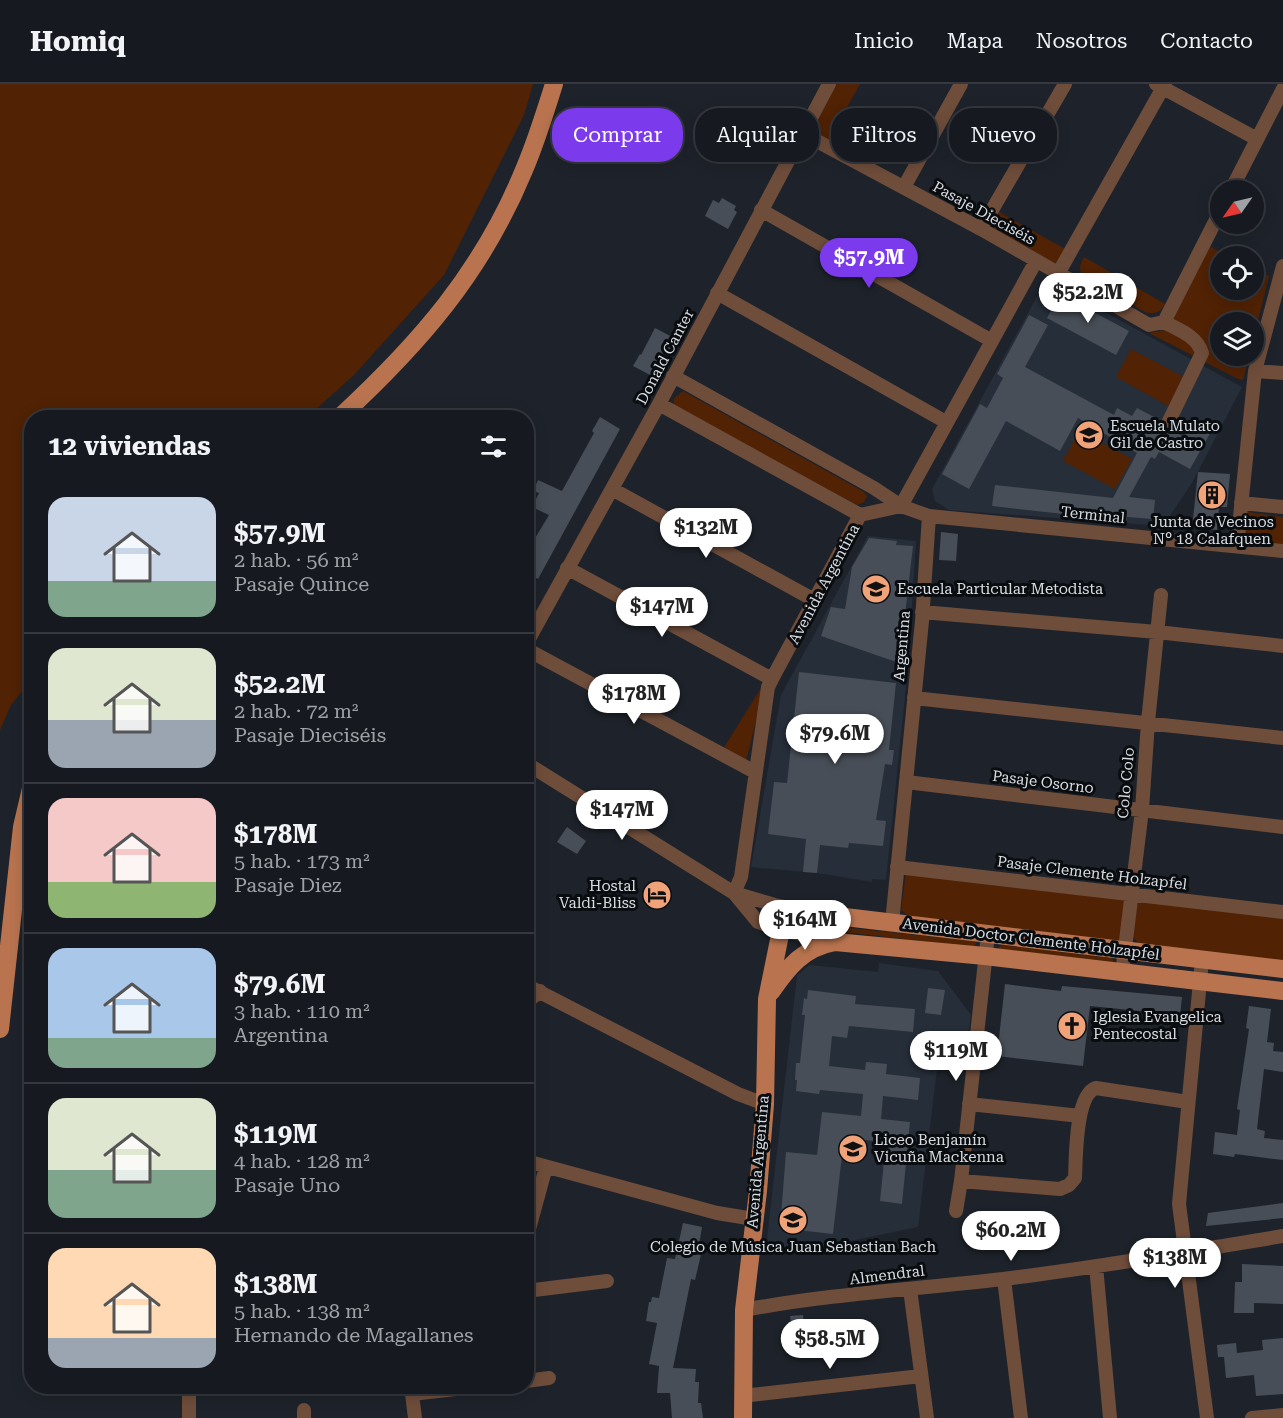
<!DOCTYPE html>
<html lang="es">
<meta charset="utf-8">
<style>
body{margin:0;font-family:"Roboto Serif",serif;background:#1f2329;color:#f1f3f6;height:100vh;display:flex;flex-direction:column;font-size:22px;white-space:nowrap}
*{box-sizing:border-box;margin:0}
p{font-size:20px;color:#9ea1a5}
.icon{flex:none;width:33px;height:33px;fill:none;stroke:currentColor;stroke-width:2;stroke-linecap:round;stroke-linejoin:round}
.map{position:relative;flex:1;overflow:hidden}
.sheet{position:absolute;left:24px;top:326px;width:510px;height:984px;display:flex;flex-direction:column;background:#161a20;border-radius:24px;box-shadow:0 3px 15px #0003,0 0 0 2px #35383e}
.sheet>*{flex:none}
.hud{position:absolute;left:552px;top:24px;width:570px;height:54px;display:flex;gap:12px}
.needle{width:39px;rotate:236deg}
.buttons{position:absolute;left:1210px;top:96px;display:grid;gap:12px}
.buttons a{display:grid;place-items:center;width:54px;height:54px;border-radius:50%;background:#161a20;box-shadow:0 3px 15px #0003,0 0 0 2px #35383e;font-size:30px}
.price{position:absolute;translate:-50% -51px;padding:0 14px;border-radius:21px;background:#fff;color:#222;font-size:20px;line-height:39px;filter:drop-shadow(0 2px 3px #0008)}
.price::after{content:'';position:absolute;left:50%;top:36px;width:18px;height:14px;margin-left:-9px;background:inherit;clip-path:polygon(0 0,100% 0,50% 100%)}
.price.selected{background:#7c3aed;color:#fff}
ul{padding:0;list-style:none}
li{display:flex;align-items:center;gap:18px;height:150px;padding:0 24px}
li+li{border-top:2px solid #35383e}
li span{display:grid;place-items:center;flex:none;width:168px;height:120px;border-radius:18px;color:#555}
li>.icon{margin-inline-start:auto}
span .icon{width:72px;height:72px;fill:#fffc;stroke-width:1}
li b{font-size:26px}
h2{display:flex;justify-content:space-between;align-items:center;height:72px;padding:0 24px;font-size:26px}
.tag{padding:0 21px;border-radius:24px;background:#161a20;box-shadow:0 3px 15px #0003,0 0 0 2px #35383e;font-size:21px;line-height:54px}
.tag.selected{background:#7c3aed;color:#fff}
header{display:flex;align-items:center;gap:36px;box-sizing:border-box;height:84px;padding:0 30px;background:#161a20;border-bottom:2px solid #35383e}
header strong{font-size:28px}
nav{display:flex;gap:33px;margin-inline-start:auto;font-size:21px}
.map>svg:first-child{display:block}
</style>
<header>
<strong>Homiq</strong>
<nav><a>Inicio</a><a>Mapa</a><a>Nosotros</a><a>Contacto</a></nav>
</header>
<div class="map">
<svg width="1283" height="1334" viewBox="0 0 1283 1334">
<rect width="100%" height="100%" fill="#1e232b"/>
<!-- built -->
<path fill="#262e3a" d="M1046,196L1242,303L1192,399L1163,442L949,426L935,417L932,405Z
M868,452L916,457L908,583L886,796L872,795V798L817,789L751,783L781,611Z
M879,879L938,887L971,931L963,986L937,985L918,1143L801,1167L766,1164L797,892L809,881L878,888Z"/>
<!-- green -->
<path fill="#512204" d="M0,0H533L524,31L444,191L354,291L307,333H32L31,596L11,621L0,646Z
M837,0H860L828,58L821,54L813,44Z
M999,128L1067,166L1060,178L1054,179L995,147L993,141Z
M1210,163L1229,172H1221V206H1254V185L1269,192L1254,252V238H1221V272H1249L1243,296L1236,294L1149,249L1165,246Z
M1084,173L1165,220C1161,228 1156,230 1147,229L1085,194C1078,186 1079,182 1084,173Z
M1131,265L1184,293L1168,322L1116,293Z
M683,307L864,408L867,412L864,418L857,421L674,322V314Z
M1079,347L1132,375L1115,405L1063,377Z
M1248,428L1283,433V463L1243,458Z
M761,604L764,605L746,677L723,665Z
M906,789L1127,814L1122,859L908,832L901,826Z
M1138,817L1283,832V878L1142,863L1133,853Z
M839,843L974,857L976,859L975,862L973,863L835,847V844Z
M1004,861L1111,874L1113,875V878L999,865L1000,862Z"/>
<!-- building -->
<path fill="#484e57" d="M722,114L736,122L734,126L737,128L728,145L705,132L713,116L719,119Z
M1060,210L1129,247L1116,271L1047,234Z
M1029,231L1048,241L1025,283L1114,331L1117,324L1132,332L1137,324L1156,334L1155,337L1165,345L1171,346L1184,353L1193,337L1195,338L1197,335L1207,341L1206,343L1212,346L1190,385L1159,368L1155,375L1151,373L1129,413L1155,416L1153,435L1127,433V437L992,422L995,401L1113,414L1137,369L1078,334L1060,367L1006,337L969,405L942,390L980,320L987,324L1003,294L997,290Z
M655,244L678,256L669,275L663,272L652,292L633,282L640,270L641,271Z
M600,333L620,345L538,495L526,488V452L534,456L549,431L532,423L539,409L533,407L538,396L562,407L594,349L592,347Z
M1198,388L1230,390L1227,423H1219L1217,446L1192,444Z
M941,448L958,450L956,477L939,476Z
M869,454L897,457L896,461L913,462L901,566H905L902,580L821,552L831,523L845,525L852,483Z
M799,588L896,599L889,666H894L892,681L885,680L876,736L886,737L883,762L849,759L848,764L820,761L817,789L803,788L806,755L768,750L774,698L787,699Z
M567,743L586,757L577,770L557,758Z
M1005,900L1061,907L1062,902L1182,913L1180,931L1090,922L1083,982L997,972Z
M928,904L945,906L941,931L925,929Z
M808,906L856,912L855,920L915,925L913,948L849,942L847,954L832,952L829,982L865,986L866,978L887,980L886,990L920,994L918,1016L883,1012L881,1035L910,1038L902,1120L880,1117L886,1058L844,1054L833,1150L780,1144L786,1068L817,1071L822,1028L861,1032L863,1010L820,1006L819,1010L796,1007L797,996H795L796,979H800L805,931H802L804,914L807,915Z
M1249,922L1271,925L1267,958L1274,959L1273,967L1283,968V988L1264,985L1257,1045L1265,1047L1264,1054L1283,1056V1076L1235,1070L1234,1073L1213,1070L1215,1048L1237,1051L1240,1026L1237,1025L1249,945L1246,944Z
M1283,1119V1134L1206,1142L1208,1129Z
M683,1139L702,1143L699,1161L703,1162L695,1196L691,1195L673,1284L696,1285L695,1298H699L698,1319H701L703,1334H672L670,1309H657L659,1282L649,1280L657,1239L646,1237L649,1218H651L652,1213L659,1214L667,1174L675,1175Z
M1242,1180L1283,1182V1220L1254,1219V1229H1234L1235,1198H1242Z
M803,1231L806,1257L794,1259L790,1232Z
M1283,1254V1310L1256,1312L1254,1291L1226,1294L1224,1273H1218L1217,1261L1236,1259L1237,1269L1263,1266L1262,1256Z"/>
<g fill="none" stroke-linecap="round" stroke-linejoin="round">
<!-- minor -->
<path stroke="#6f4d3b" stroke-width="14" d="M1156,0L1257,55
M802,49L981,145L1149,241L1164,238L1221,126
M904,103L961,0
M1231,106L1283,5
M761,126L992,257
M981,145L1065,0
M1059,188L1165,0
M717,209L946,338
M1164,238C1179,246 1197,252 1202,269L1169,337
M1255,287L1283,289
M673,292L874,404L901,422L929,432L1283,467
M659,320L860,431
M612,405L816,517
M1241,419L1283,423
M1237,462L1255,287L1283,182
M567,484L772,595
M922,528L1157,548L1283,562
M526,560L659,320L829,0
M526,565L755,688
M914,614L1283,654
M526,679L734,809L758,838L781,846L833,857
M906,698L1283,743
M897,783L1283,828
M734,809L741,793L768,603L772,595L860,431L901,422L1036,177
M734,809L775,821L820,830
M892,839L922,537L929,432
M1202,876L1179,1120L1207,1334
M1122,889L1142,726L1148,638L1161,511
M526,901L738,1010L765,1020
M526,919L540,907
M969,1020L1080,1032
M526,1077L717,1129L754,1135
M961,1097L1060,1105L1069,1101L1075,1094C1076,1074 1075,1011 1096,1004L1188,1018
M956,1127L961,1097L988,850
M526,1156L546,1083
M1096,1182L1110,1334
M1004,1195L1021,1334
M910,1205L927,1334
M526,1207L607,1197
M744,1226C829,1210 917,1205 1003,1195C1097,1184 1190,1167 1283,1152
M526,1297L549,1294
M189,1302V1334
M411,1302L415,1334
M412,1310L482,1302
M742,1312L921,1292
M304,1334V1326
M1252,1334L1283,1331"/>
<!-- major -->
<path stroke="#b9744f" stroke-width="18" d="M340,333C420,259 482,188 524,86C536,58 545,29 554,0
M771,908C788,883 803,864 835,858L985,872L1283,907
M0,945L22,743L32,700
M743,1334L744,1226L758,1107L765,1020L767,915L781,846L803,835L828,831L1283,885"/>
</g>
<!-- icons -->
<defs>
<g id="school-disc" transform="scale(1.5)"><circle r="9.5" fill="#f0a279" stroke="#0a0d10"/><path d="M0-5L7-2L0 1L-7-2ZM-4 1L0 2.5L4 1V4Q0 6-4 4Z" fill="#111"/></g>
<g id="building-disc" transform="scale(1.5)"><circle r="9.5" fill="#f0a279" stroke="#0a0d10"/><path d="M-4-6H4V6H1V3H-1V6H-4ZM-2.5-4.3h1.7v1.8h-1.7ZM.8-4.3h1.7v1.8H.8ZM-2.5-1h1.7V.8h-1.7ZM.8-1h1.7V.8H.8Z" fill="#111"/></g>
<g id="hotel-disc" transform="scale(1.5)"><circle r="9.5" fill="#f0a279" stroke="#0a0d10"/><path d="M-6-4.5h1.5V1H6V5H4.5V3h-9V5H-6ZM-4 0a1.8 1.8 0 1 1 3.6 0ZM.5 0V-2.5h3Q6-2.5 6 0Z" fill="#111"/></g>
<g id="church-disc" transform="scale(1.5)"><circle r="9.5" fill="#f0a279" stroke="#0a0d10"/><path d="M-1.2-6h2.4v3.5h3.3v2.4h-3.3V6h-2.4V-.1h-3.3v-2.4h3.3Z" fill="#111"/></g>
</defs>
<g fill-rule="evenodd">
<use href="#school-disc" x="1089" y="351"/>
<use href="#building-disc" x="1212" y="411"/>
<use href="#school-disc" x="876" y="505"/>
<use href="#hotel-disc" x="657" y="811"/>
<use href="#church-disc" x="1072" y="942"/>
<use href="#school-disc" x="853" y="1065"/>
<use href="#school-disc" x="793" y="1136"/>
</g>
<g text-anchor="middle" stroke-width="6" stroke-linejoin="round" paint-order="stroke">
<!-- street labels -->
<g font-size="15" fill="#d8dce1" stroke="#0a0d10">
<text transform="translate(984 129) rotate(29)" y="5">Pasaje Dieciséis</text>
<text transform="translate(665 273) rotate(-62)" y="5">Donald Canter</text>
<text transform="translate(1093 431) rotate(6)" y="5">Terminal</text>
<text transform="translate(824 500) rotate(-62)" y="5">Avenida Argentina</text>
<text transform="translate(902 562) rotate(-85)" y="5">Argentina</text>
<text transform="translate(1043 698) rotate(7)" y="5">Pasaje Osorno</text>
<text transform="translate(1126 699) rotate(-85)" y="5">Colo Colo</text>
<text transform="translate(1092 789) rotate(7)" y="5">Pasaje Clemente Holzapfel</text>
<text transform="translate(1031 855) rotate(7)" y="5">Avenida Doctor Clemente Holzapfel</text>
<text transform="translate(758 1078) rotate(-85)" y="5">Avenida Argentina</text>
<text transform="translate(887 1191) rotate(-7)" y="5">Almendral</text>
</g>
<!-- poi labels -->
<g font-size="15" fill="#d8dce1" stroke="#0a0d10" text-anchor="start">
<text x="1110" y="347">Escuela Mulato<tspan x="1110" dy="17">Gil de Castro</tspan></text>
<text x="1212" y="443" text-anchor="middle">Junta de Vecinos<tspan x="1212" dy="17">N° 18 Calafquen</tspan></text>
<text x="897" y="510">Escuela Particular Metodista</text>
<text x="636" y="807" text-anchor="end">Hostal<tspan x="636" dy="17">Valdi-Bliss</tspan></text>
<text x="1093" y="938">Iglesia Evangelica<tspan x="1093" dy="17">Pentecostal</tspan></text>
<text x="874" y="1061">Liceo Benjamín<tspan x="874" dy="17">Vicuña Mackenna</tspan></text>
<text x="793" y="1168" text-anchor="middle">Colegio de Música Juan Sebastian Bach</text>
</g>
</g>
</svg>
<div class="buttons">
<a><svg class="needle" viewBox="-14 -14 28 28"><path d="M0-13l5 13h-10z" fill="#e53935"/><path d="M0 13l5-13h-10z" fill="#9ea1a5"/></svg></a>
<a><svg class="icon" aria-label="locate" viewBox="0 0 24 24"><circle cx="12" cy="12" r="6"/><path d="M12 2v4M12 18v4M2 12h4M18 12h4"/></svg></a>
<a><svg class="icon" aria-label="layers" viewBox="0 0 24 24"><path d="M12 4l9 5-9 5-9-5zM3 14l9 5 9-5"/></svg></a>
</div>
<b class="price selected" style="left:869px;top:205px">$57.9M</b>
<b class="price" style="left:1088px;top:240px">$52.2M</b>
<b class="price" style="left:706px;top:475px">$132M</b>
<b class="price" style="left:662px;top:554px">$147M</b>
<b class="price" style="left:634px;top:641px">$178M</b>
<b class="price" style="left:835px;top:681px">$79.6M</b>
<b class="price" style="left:622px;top:757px">$147M</b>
<b class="price" style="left:805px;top:867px">$164M</b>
<b class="price" style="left:956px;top:998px">$119M</b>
<b class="price" style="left:1011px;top:1178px">$60.2M</b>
<b class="price" style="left:1175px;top:1205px">$138M</b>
<b class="price" style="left:830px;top:1286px">$58.5M</b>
<div class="hud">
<a class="tag selected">Comprar</a>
<a class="tag">Alquilar</a>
<a class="tag">Filtros</a>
<a class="tag">Nuevo</a>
</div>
<section class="sheet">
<h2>12 viviendas<svg class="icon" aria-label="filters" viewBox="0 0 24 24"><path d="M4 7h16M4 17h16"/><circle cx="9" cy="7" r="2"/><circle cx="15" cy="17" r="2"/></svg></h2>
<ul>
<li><span style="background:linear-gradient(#c9d6e8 70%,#7fa58c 0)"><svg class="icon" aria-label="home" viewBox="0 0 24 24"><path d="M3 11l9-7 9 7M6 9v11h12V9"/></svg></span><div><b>$57.9M</b><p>2 hab. · 56 m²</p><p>Pasaje Quince</p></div></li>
<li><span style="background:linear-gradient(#dfe7d0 60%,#9aa5b1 0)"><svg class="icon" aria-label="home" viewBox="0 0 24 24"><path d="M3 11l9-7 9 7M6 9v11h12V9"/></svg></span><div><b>$52.2M</b><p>2 hab. · 72 m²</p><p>Pasaje Dieciséis</p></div></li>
<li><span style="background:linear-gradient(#f6c9c9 70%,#8fb573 0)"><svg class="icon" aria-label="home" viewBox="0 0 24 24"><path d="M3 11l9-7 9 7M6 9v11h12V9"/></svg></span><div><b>$178M</b><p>5 hab. · 173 m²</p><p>Pasaje Diez</p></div></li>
<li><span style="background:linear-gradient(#a9c7e8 75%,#7fa58c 0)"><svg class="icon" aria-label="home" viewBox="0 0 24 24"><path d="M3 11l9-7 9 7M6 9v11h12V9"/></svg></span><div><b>$79.6M</b><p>3 hab. · 110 m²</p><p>Argentina</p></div></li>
<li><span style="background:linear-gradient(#dfe7d0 60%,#7fa58c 0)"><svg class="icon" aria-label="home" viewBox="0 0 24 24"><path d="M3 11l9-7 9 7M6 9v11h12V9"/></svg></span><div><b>$119M</b><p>4 hab. · 128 m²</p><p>Pasaje Uno</p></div></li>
<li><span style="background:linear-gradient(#ffd9b3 75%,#9aa5b1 0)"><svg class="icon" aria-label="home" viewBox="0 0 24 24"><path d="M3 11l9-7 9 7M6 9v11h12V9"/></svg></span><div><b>$138M</b><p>5 hab. · 138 m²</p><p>Hernando de Magallanes</p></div></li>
</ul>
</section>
</div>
